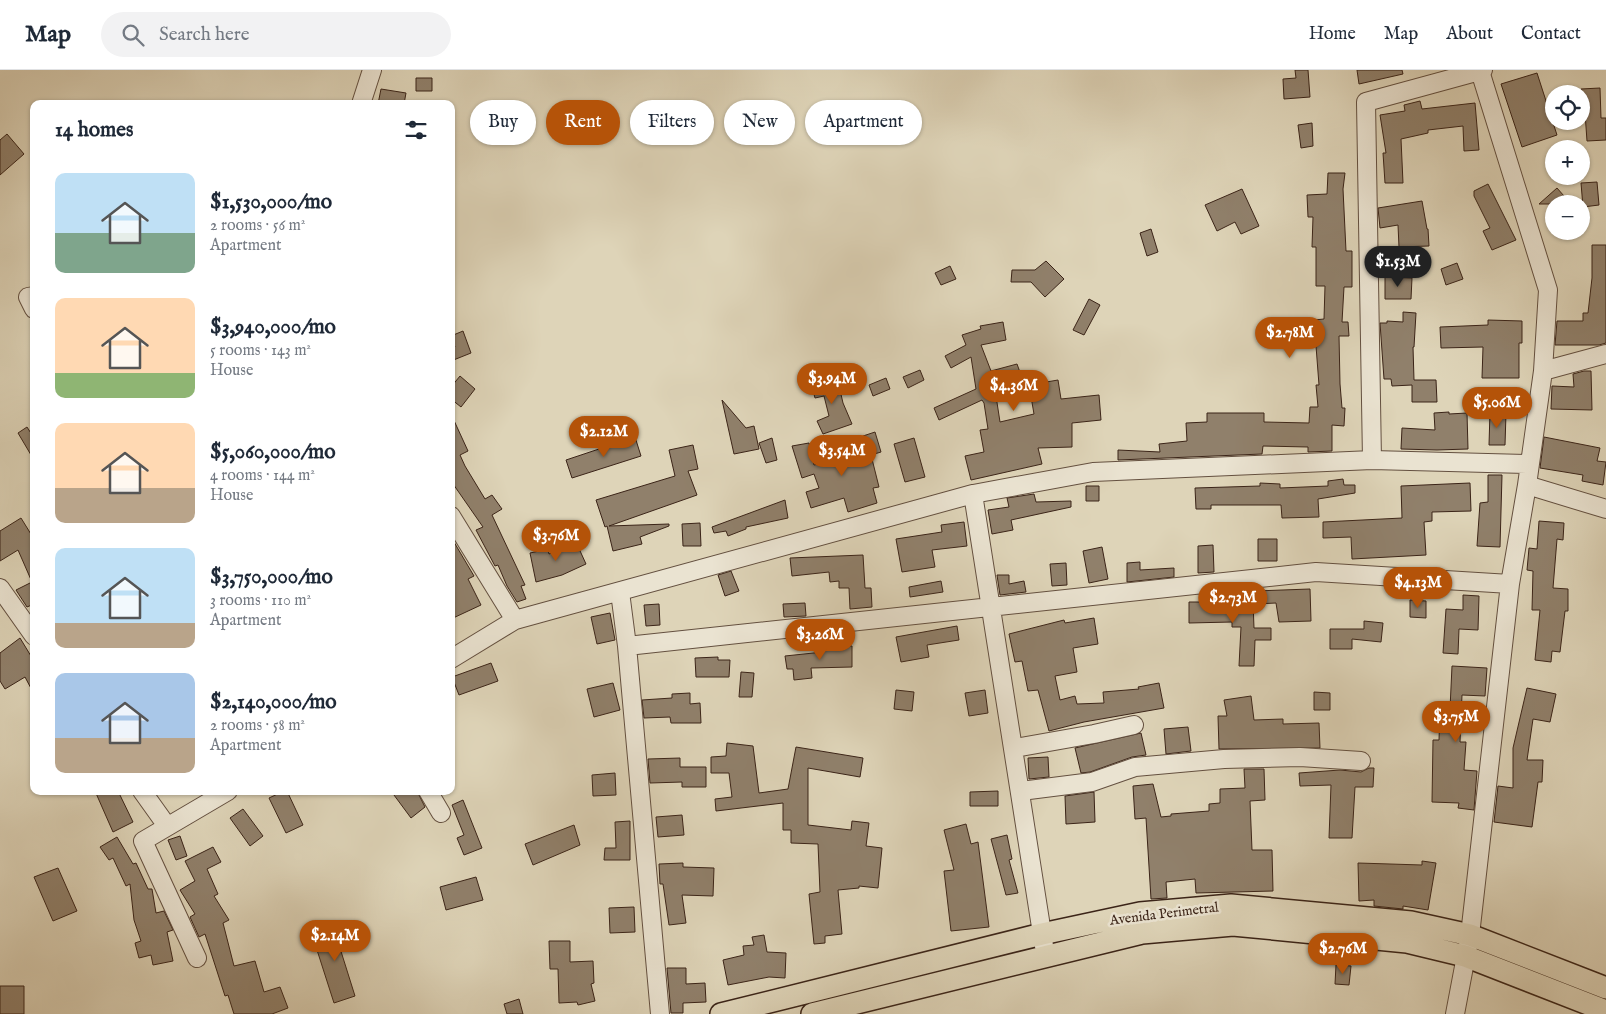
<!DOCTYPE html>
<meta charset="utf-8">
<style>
body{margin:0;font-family:"IM FELL English",serif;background:#f2f2f3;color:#1f2937;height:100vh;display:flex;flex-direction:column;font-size:19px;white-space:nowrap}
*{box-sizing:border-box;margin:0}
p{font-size:16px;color:#747a83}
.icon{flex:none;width:28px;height:28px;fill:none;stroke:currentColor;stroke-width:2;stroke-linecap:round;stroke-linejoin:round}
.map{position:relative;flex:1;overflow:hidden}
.details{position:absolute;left:30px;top:30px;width:425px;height:695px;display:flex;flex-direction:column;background:#fff;border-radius:10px;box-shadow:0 1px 4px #0004}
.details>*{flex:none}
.hud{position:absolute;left:470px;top:30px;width:475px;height:45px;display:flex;gap:10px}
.fabs{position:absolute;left:1545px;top:15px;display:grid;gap:10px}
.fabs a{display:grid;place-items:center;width:45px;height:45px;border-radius:50%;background:#fff;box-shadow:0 1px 4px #0004;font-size:25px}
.price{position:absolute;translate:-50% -42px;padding:0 11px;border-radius:18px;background:#b45309;color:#fff;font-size:16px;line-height:32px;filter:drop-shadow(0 1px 2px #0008)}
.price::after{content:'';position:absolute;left:50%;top:30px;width:15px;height:11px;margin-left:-8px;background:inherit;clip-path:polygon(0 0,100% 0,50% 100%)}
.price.selected{background:#222;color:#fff}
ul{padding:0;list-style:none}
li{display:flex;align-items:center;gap:15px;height:125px;padding:0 25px}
li span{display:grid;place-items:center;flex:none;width:140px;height:100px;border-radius:10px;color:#555}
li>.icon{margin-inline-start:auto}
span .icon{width:60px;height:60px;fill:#fffc;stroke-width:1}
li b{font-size:21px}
h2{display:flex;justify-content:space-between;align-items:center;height:60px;padding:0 25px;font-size:21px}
.chip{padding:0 18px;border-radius:22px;background:#fff;box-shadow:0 1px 4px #0004;font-size:18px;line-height:45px}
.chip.selected{background:#b45309;color:#fff}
header{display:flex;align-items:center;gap:30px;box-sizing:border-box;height:70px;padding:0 25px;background:#fff;border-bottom:1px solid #e0e1e3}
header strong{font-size:24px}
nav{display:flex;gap:28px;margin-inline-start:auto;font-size:18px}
.search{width:350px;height:45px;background:#f2f2f3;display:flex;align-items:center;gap:12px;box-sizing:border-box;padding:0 18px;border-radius:28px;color:#747a83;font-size:19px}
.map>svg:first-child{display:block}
</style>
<header>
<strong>Map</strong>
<div class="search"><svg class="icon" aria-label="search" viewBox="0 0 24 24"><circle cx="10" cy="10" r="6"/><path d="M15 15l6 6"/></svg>Search here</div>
<nav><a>Home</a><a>Map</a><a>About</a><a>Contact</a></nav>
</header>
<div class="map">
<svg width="1606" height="944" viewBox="0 0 1606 944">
<rect width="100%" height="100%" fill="#ded4b8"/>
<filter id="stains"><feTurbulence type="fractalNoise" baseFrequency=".004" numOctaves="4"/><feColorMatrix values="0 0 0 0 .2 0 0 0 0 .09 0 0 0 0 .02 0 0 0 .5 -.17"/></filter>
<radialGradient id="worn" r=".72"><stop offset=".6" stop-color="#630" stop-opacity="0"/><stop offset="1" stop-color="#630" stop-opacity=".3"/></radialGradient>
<!-- building -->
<path fill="#90806b" stroke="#3b2418" d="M1295,0H1308L1310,27L1284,29L1283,9L1296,8Z
M1357,0H1402L1403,4L1359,14Z
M1537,3L1557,65L1522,77L1501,14Z
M416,8H432V21H416Z
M1600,18L1601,48H1606V70L1587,71L1585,43H1582L1581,19Z
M381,19L406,23L404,34H378Z
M1420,31L1422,39L1475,33L1479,80L1464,81L1463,56L1428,60V63L1401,69L1403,113H1385L1383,83H1386L1380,45L1405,41L1404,35Z
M1312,53L1313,76L1301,78L1298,55Z
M7,64L24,84L0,105V70Z
M1328,103H1345L1343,119L1346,181H1352V217H1344L1342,252H1348L1349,266H1339L1340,314L1342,338H1345L1344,356L1332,355V381L1308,382V377L1263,376L1262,384L1118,390V380L1160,382L1159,374L1187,371L1186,353L1207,352V343H1264V352L1309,353L1310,337H1318L1316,315H1319L1314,250L1324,249L1325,216H1316V177H1312L1313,147H1308L1307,125L1327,124Z
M1597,112L1599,135L1583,137L1581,113Z
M1488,114L1516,170L1492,180L1483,161L1490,158L1474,126V121Z
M1557,118L1571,134H1539Z
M1242,119L1259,156L1241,164L1235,152L1217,161L1205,135Z
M1422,131L1427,159H1428L1429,176L1399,177L1398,155L1380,158L1378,138Z
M1151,159L1158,182L1147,186L1140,163Z
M1592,175H1606V273L1599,275H1555L1557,251H1583V243H1588L1592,208Z
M1046,191L1064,209L1045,227L1031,212H1011L1012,200H1035Z
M1457,193L1463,209L1446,215L1441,199Z
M950,196L956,209L941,215L935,203Z
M1385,207L1412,208L1411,229H1385Z
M1089,229L1100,235L1084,265L1073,260Z
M1403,242L1416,243L1414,277H1413L1414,310H1436L1437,332H1412V315L1392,316L1391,309H1384L1380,253H1387V251L1403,252Z
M1488,250L1522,251V273H1519V308H1482L1483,277L1441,278L1440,257L1488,255Z
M1003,252L1006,270L981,275L991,301L1017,294L1021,305L994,313L1000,352L1034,344L1029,315L1058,310L1061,329L1099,325L1101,350L1072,353V377L1038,378L1042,394L971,410L965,386L984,382L980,360L988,359L984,333L982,330L939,350L934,338L976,319L971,287L951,298L945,286L966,275L962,265L981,259L980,256Z
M463,261L471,283L451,291V279L455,277L451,266Z
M920,300L924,310L908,318L903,307Z
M1584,301H1591L1592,340L1551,339L1552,316L1574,317L1573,304Z
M460,306L475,319L461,337L451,329V317Z
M837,307L843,333L852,354L823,364L817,351L829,346L824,326L815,328L811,313Z
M886,308L890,319L873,326L869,315Z
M722,330L746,358L754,356L759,379L734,384Z
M1449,342V344L1467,343L1468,379L1437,380L1401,379L1402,358L1435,360L1434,343Z
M1490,342L1506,343L1505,375H1489Z
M451,344L468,381L460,385L465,396L485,429L492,425L502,439L492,445L525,515L521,516L526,529L517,532L507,516L498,495L495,496L476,460L483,457L451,411Z
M27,357L34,368V390L18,363Z
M875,362L881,382L871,385L879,417L873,418L877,433L848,442L844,428L811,438L806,422L819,418L814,404L802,408L792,376L809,373L814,395L830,391V393L869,384L863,366Z
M635,367L641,386L572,408L566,390Z
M1544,367L1600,378L1597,391L1606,392L1603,415L1582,411L1583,405L1540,398Z
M772,368L777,390L766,393L759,373Z
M914,368L925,407L905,412L894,374Z
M693,375L698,399L688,401L697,425L609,456L669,454V456L640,467L642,474L613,481L607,456L605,457L596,430L675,406L669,380Z
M1488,405H1502L1500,477L1477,476L1480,433L1488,432Z
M1343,409L1344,415H1355V423L1318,429L1319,447L1282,448L1281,435H1211V439H1196L1195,418L1260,416V413L1280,414V418L1328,416V411Z
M1470,413L1471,441L1432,442V451L1424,452L1426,485L1352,489L1351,467L1323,468V452L1402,448L1401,416Z
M1086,416H1099V431H1086Z
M1034,424L1036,432L1071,431V437L1011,450L1013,460L992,464L988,440L1009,437L1007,428Z
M785,430L788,448L746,457V459L728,466L726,461L714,463L712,457Z
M21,448L34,469V534L27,537L16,520L32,512L18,480L0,491V461Z
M1539,451L1564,453L1563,470L1557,469L1553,518L1568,519V541H1565L1560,582L1552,581L1551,592L1535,590L1540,540H1532L1533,501L1527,500L1529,478L1537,479Z
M964,452L967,476L932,480L935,497L902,502L896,469L942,462L941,455Z
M700,453L701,476H683L682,454Z
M451,467L474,506L468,509L481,535L451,549Z
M1258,469H1277V491H1258Z
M576,472L586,494L562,505L536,512L530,483L548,479L549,484Z
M1213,475L1214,502L1198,503V476Z
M1102,477L1108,509L1089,513L1083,481Z
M863,485L865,518H871L872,537L850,539L849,518H839V511L830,512L829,502L792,506L790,488Z
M1140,492V500L1174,498V507L1127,512V493Z
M1066,493L1067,515L1052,516L1050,494Z
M731,501L739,521L725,526L718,505Z
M997,505H1009V514L1024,511L1026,522L1000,525Z
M941,511L943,522L910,527L909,517Z
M1310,519L1311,551L1279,552L1276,533L1256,534L1255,521Z
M1463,525L1479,526L1478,560L1459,559L1458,584L1443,583L1446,539L1463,540Z
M1410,530L1426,531V548L1410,547Z
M1189,532H1253L1254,558H1271V570H1255L1254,596H1239L1241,557H1232V552L1189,553Z
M805,533L806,546L784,547L783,534Z
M659,534L660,555L646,556L644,535Z
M610,543L615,570L597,574L591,547Z
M1094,548L1098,574L1073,578L1077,602L1055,606L1060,630L1075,626L1077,634L1104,633L1103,622L1139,619L1138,617L1159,613L1164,638L1084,652L1049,661L1038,620L1028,621L1022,591L1015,592L1009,564L1064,550L1065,553Z
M1364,551L1383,553L1381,572L1352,569V579H1330V559H1364Z
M957,556L959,570L927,575L929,587L901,592L896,567Z
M20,568L34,591V624L25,607L5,619L0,611V583Z
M823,576H852V597L811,598L812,608L794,610L793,599H787L785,586L823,582Z
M718,587V590H730L729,607H696L695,588Z
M491,593L498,611L459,625L452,607Z
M1452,596L1487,598L1485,626L1462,625L1460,672H1466L1464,700L1477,701L1474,740L1458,738L1459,733L1432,732L1433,670H1439L1440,639H1450Z
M741,602L754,603L752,627H739Z
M613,613L620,640L594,647L587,619Z
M1527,618L1556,624L1550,652L1533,649L1527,690H1543L1542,712H1538L1532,757L1494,752L1498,716L1513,718V678Z
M896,620L914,622L912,641L894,639Z
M985,620L988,643L969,646L965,623Z
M1314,622L1330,623V640H1314Z
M690,623V634L700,633L701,653H671L670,647L644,648L642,630L672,628V624Z
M1251,626L1254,650L1283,649V654L1319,653L1320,678L1219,679L1218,646H1227L1224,630Z
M1188,657L1191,681L1166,684L1164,659Z
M1141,663L1146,685L1132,687L1090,702L1081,703L1075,678Z
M727,673L753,676L759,723L788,719L796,677L863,688L860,707L808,698V755L851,760L852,751L869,753L866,776L882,778L878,818L859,816V818L838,820L842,864L825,866V873L814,874L809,824L820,822L818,774L791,773V760H783V733L716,741L715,729L732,727L729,703H711V687L726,686Z
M1048,687L1049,707L1029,709L1028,688Z
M680,688V697H706V717H682V712L650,713L648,689Z
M1369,698H1374L1373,717H1355L1352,768H1329L1331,715L1300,716L1299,703L1340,700L1361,702Z
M1244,699H1264L1265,730L1250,731L1252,780H1272L1273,821L1196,823L1195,809L1166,812L1167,828L1151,829L1146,748L1135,749L1133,716L1153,714L1161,747L1171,746V744L1209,741V734L1220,733V719L1245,718Z
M615,703L616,725L593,726L592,705Z
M95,721H118L133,752L113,762Z
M284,721H287L303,755L286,763L269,728Z
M391,721H417L425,737L411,748Z
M998,721V736H970V722Z
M1094,722L1095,752L1066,754L1065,726Z
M463,730L482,778L464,785L457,768L464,765L452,735Z
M243,739L263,766L250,776L230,748Z
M682,745L684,765L658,767L656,747Z
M630,751V790H604L605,778H616L615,752Z
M966,754L971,774L978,772L989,857L951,861L944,801L954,800L944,760Z
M574,755L580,775L533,795L525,774Z
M1007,765L1012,789L1009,790L1018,823L1006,825L991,769Z
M180,766L187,786L176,790L168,770Z
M117,767L133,794L136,793L148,819H152L156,843L164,841L173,860L167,862L173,891L153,895L151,885L139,888L135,873L141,871L134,850L130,814L126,816L113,788L109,790L100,777Z
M213,777L221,792L207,799L218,824L214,826L229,850L223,853L234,896L255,891L264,922L280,917L288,938L272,944H234L228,925L225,926L205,864L199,867L190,847L195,844L180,820L195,811L185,791Z
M1422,791L1436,793L1428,840L1403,836V839L1374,836V830L1359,831L1358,793L1422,795Z
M683,793V797L714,798L713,826L682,825L686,853L669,855L663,814H660L659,794Z
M58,798L77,841L53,851L34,807Z
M476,807L483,830L446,840L440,817Z
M634,837L635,862L610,863L609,838Z
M349,858L352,873L339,875L355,926L334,933L317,880H314L311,865Z
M764,865L767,882L786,883L785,908L769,907L728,915L723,890L744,885L743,876L754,875L752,867Z
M549,871H570V892L593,891L594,913L591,914L595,931L578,935L577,932L559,933L558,899H550Z
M1336,895L1351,896L1349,915L1335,914Z
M667,898H686V914L705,913L706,932L683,933V943H671Z
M0,916H24V944H0Z
M519,929L523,944H507L504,934Z"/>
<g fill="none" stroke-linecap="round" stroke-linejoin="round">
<!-- minor casing -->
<g stroke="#645040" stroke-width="20">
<path id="minor" d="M361,34L372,0
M34,226L28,227L34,239
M1543,301L1606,284
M1372,390L1366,32L1483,0
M1527,415L1606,439
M973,424L1044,876
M451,446L515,550
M0,518L34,566
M620,522L627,576L660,944
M627,576L1316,502L1510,514
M451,589L515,550L973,424L1093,402L1372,390L1530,394
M1015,678L1094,664L1134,655
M142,721L167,756
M428,721L441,743
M1021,721L1092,712L1135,697L1224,689L1300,687L1361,691
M197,888L143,771L228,721
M1455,944L1470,865L1510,514L1527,415L1543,301L1548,220L1480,1"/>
</g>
<!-- major casing -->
<g stroke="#3b2418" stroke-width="24">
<path id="major" d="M721,944L1042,864L1140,843L1231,835L1411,852L1470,865L1606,918
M812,944L1142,863L1233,855L1407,872L1465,886L1606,941"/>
</g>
<!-- minor -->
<use href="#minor" stroke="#eae3d1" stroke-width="18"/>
<!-- major -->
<use href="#major" stroke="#ded4b8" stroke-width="21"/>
</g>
<g text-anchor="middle" stroke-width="5" stroke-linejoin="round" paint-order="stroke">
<!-- street labels -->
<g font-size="14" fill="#3b2418" stroke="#eae3d1">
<text transform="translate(1164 843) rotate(-7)" y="5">Avenida Perimetral</text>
</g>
</g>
<rect width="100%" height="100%" filter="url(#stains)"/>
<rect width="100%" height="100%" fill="url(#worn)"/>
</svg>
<div class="fabs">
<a><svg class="icon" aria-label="locate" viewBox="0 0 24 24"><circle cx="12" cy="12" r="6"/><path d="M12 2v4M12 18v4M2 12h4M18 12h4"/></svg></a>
<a>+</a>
<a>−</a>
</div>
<b class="price selected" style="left:1398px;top:218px">$1.53M</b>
<b class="price" style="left:1290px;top:289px">$2.78M</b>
<b class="price" style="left:832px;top:335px">$3.94M</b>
<b class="price" style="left:1014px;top:342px">$4.36M</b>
<b class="price" style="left:1497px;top:359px">$5.06M</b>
<b class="price" style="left:604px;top:388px">$2.12M</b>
<b class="price" style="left:842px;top:407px">$3.54M</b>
<b class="price" style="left:556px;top:492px">$3.76M</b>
<b class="price" style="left:1418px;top:539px">$4.13M</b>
<b class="price" style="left:1233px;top:554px">$2.73M</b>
<b class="price" style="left:820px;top:591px">$3.26M</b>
<b class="price" style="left:1456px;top:673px">$3.75M</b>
<b class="price" style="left:335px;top:892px">$2.14M</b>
<b class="price" style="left:1343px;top:905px">$2.76M</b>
<div class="hud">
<a class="chip">Buy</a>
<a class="chip selected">Rent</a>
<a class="chip">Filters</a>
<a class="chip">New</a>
<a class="chip">Apartment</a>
</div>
<section class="details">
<h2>14 homes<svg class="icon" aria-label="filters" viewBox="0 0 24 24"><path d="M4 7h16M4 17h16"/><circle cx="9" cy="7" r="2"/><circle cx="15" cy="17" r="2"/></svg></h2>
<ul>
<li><span style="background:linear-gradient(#bfe0f5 60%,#7fa58c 0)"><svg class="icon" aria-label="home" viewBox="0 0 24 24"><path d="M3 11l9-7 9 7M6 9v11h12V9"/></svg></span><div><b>$1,530,000/mo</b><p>2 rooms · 56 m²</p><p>Apartment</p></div></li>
<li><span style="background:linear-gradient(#ffd9b3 75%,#8fb573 0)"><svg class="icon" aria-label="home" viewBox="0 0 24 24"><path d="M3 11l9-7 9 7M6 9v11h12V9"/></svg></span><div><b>$3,940,000/mo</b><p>5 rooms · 143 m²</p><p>House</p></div></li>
<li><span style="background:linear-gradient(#ffd9b3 65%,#b9a48a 0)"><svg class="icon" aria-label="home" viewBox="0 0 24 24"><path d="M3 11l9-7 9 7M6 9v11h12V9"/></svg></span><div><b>$5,060,000/mo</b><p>4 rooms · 144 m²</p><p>House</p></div></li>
<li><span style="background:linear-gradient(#bfe0f5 75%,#b9a48a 0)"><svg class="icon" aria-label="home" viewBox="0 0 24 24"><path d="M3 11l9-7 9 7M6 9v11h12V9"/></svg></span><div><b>$3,750,000/mo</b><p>3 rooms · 110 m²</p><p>Apartment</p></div></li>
<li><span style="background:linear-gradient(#a9c7e8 65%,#b9a48a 0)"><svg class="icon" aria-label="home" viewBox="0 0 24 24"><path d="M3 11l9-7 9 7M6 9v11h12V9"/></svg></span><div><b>$2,140,000/mo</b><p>2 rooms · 58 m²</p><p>Apartment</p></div></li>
</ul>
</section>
</div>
